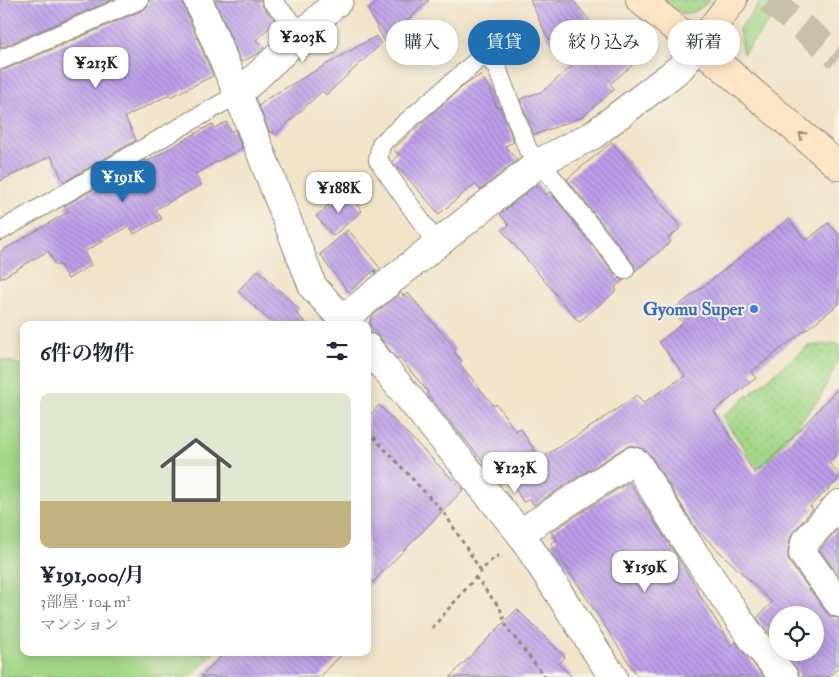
<!DOCTYPE html>
<html lang="ja">
<meta charset="utf-8">
<style>
body{margin:0;font-family:"IM FELL Double Pica","Noto Serif JP",serif;background:#f2f2f3;color:#1f2937;height:100vh;display:flex;flex-direction:column;font-size:19px;white-space:nowrap}
*{box-sizing:border-box;margin:0}
p{font-size:16px;color:#747a83}
.icon{flex:none;width:28px;height:28px;fill:none;stroke:currentColor;stroke-width:2;stroke-linecap:round;stroke-linejoin:round}
.map{position:relative;flex:1;overflow:hidden}
.details{position:absolute;left:20px;top:321px;width:351px;height:335px;display:flex;flex-direction:column;background:#fff;border-radius:10px;box-shadow:0 2px 12px #0003}
.details>*{flex:none}
.hud{position:absolute;left:386px;top:20px;width:378px;height:45px;display:flex;gap:10px}
.fabs{position:absolute;left:769px;top:606px;display:grid;gap:10px}
.fabs a{display:grid;place-items:center;width:55px;height:55px;border-radius:50%;background:#fff;box-shadow:0 2px 12px #0003;font-size:25px}
.price{position:absolute;translate:-50% -42px;padding:0 11px;border-radius:10px;background:#fff;color:#222;font-size:16px;line-height:32px;filter:drop-shadow(0 1px 2px #0008)}
.price::after{content:'';position:absolute;left:50%;top:30px;width:15px;height:11px;margin-left:-8px;background:inherit;clip-path:polygon(0 0,100% 0,50% 100%)}
.price.active{background:#1f6fb2;color:#fff}
ul{padding:0;list-style:none}
li{display:grid;align-content:center;gap:10px;height:265px;padding:0 20px}
li span{display:grid;place-items:center;height:155px;border-radius:10px;color:#555}
li>.icon{margin-inline-start:auto}
span .icon{width:90px;height:90px;fill:#fffc;stroke-width:1}
li b{font-size:21px}
h2{display:flex;justify-content:space-between;align-items:center;height:60px;padding:0 20px;font-size:21px}
.tag{padding:0 18px;border-radius:22px;background:#fff;box-shadow:0 2px 12px #0003;font-size:18px;line-height:45px}
.tag.active{background:#1f6fb2;color:#fff}
.map>svg:first-child{display:block}
</style>
<div class="map">
<svg width="839" height="677" viewBox="0 0 839 677">
<defs>
<pattern id="grass-dots" width="8" height="8" patternUnits="userSpaceOnUse" patternTransform="scale(1.25)"><rect width="8" height="8" fill="#a3d787"/><path d="M2 2h.1M6 6h.1" fill="none" stroke="#8cb975" stroke-width="1.8" stroke-linecap="round"/></pattern>
<pattern id="building-back-hatch" width="6" height="6" patternUnits="userSpaceOnUse" patternTransform="scale(1.25)"><rect width="6" height="6" fill="#bc9fea"/><path d="M-1 5l2 2M0 0l6 6M5-1l2 2" fill="none" stroke="#9982be"/></pattern>
</defs>
<rect width="100%" height="100%" fill="#f7f3e8"/>
<filter id="ink" filterUnits="userSpaceOnUse"><feTurbulence type="fractalNoise" baseFrequency=".02" numOctaves="2"/><feDisplacementMap in="SourceGraphic" scale="10" xChannelSelector="R" yChannelSelector="G"/><feConvolveMatrix kernelMatrix="1 2 1 2 8 2 1 2 1" color-interpolation-filters="sRGB"/></filter>
<filter id="wash" filterUnits="userSpaceOnUse"><feTurbulence type="fractalNoise" baseFrequency=".0096" numOctaves="4" result="noise"/><feDisplacementMap in="SourceGraphic" scale="20" xChannelSelector="R" yChannelSelector="G"/><feGaussianBlur stdDeviation="1.12" result="paint"/><feColorMatrix in="noise" values="0 0 0 0 0 0 0 0 0 0 0 0 0 0 0 0 0 1.4 0 .05"/><feComposite in="paint" operator="in"/></filter>
<g filter="url(#wash)">
<rect width="100%" height="100%" fill="#f0e3c8"/>
<!-- grass -->
<path fill="url(#grass-dots)" stroke="#678159" d="M660,0H710C701,10 687,18 674,10C669,7 665,3 660,0Z
M762,0H786L743,54L739,29Z
M839,343V359L819,399L772,457L758,468L722,417L808,346Z"/>
<!-- pitch -->
<path fill="#a3d787" stroke="#678159" d="M0,359L24,366V652L214,653L190,677H0Z"/>
<g id="blocks">
<!-- building -->
<path fill="url(#building-back-hatch)" d="M0,0H112L0,48Z
M149,0H183L184,6L213,76L170,97L169,95L125,117L136,140L64,182L51,156L0,181V70H4L143,10L148,6Z
M215,0H261L263,7L276,21L256,40L264,48L259,53L241,62Z
M380,0H429L385,42L368,10Z
M530,0H573L604,38L612,31L638,60L610,84L615,89L582,117L534,135L520,99L543,91L572,66L546,35Z
M376,36L381,44L326,95L322,91L275,135L272,131L270,133L259,106L268,98Z
M480,75L490,89L497,108L500,107L514,142L505,146L517,160L480,190L475,184L439,214L420,192L392,161L399,155L393,149L462,87Z
M226,122L231,132L235,129L242,148L195,174L201,185L156,209L162,219L134,234L129,226L84,252L91,265L68,279L59,264L56,266L48,251L0,279V252L68,212L64,206L145,160L146,162L212,124L215,128Z
M612,142L681,228L668,238L671,242L635,271L633,263L567,179Z
M537,184L546,195L550,192L617,277L621,280H624L615,287L617,290L579,322L502,230L509,225L500,214Z
M345,191L362,211L333,236L316,216Z
M789,219L806,241L828,223L839,234V304L751,372L756,378L714,411L755,474L794,436L839,387V451L829,463L839,474V479L810,506L813,509L793,532L790,539L788,552V558L790,563L826,612L832,617L839,618V667L828,677H799V674L796,667L784,652H815V615H778V645L757,618L772,602L697,530L650,455L643,449L631,445L624,448L534,505L530,499L523,502L515,488L512,489L506,479L501,483L427,394L428,392L399,357L397,359L370,326L371,317L401,293L404,296L408,293L456,350L454,352L462,361L459,363L494,406L496,404L516,431L520,428L540,459L595,424L637,395L643,403L685,376L659,342L683,323L673,310Z
M348,230L381,269L375,273L376,269L349,292L324,261L325,260L320,254Z
M258,270L299,309L296,313L308,325H274L238,291Z
M379,405L463,490L368,587V418Z
M629,482L697,588L696,589L732,646L736,642L764,677H638L551,543L557,540L551,532Z
M836,530L839,533V577L820,550Z
M517,609L565,657L559,664L572,677H450Z
M225,652H344L320,677H201Z"/>
</g>
</g>
<g filter="url(#ink)">
<use href="#blocks" fill-opacity="0" stroke="#8e877a" stroke-width="1"/>
<g fill="none" stroke-linecap="round" stroke-linejoin="round">
<!-- highway-tunnel -->
<path stroke="#c9bea9" stroke-width="28" stroke-dasharray="28 14" stroke-linecap="butt" d="M769,0L839,57"/>
<!-- lane casing -->
<g stroke="#8e877a" stroke-width="20">
<path id="lane" d="M271,0L303,34
M0,60L139,0
M0,231L238,94
M437,244L378,160L381,144L479,59C488,55 492,62 497,68L528,150L540,162L625,270"/>
</g>
<!-- street casing -->
<g stroke="#8e877a" stroke-width="30">
<path id="street" d="M198,0L238,94L313,287L348,325
M238,94L339,0
M343,319L540,162L593,135L662,82L680,68L698,46
M368,348L520,533L613,677
M839,504L805,542L803,554L839,603
M520,533L632,461L637,463L683,537L754,641L784,677"/>
</g>
<!-- secondary casing -->
<g stroke="#8e877a" stroke-width="30">
<path id="secondary" d="M640,0L698,46L839,166
M698,46L733,0"/>
</g>
<!-- path -->
<path stroke="#8e877a" stroke-width="3" stroke-dasharray="4 4" stroke-linecap="butt" d="M368,431L445,514L481,571
M475,577L500,608L507,628L545,677
M432,628L489,562L499,555"/>
<!-- lane -->
<use href="#lane" stroke="#fff" stroke-width="18"/>
<!-- street -->
<use href="#street" stroke="#fff" stroke-width="28"/>
<!-- secondary -->
<use href="#secondary" stroke="#fde5c5" stroke-width="28"/>
</g>
<!-- one-way arrows -->
<defs><path id="oneway-chevron" d="M-2-3.5L2.5 0L-2 3.5" fill="none" stroke-width="1.6" stroke-linecap="round" stroke-linejoin="round" transform="scale(1.25)"/></defs>
<use stroke="#948878" href="#oneway-chevron" transform="translate(802 135) rotate(-139)"/>
</g>
<!-- markers -->
<circle fill="#3f7fe0" stroke="#f7f3e8" stroke-width="2" cx="754" cy="309" r="5"/>
<g text-anchor="middle" stroke-width="4" stroke-linejoin="round" paint-order="stroke">
<!-- shop labels -->
<g font-size="18" font-weight="bold" fill="#366cbe" stroke="#f7f3e8" text-anchor="end">
<text x="744" y="315">Gyomu Super</text>
</g>
</g>
</svg>
<div class="fabs">
<a><svg class="icon" aria-label="locate" viewBox="0 0 24 24"><circle cx="12" cy="12" r="6"/><path d="M12 2v4M12 18v4M2 12h4M18 12h4"/></svg></a>
</div>
<b class="price" style="left:303px;top:63px">¥203K</b>
<b class="price" style="left:96px;top:89px">¥213K</b>
<b class="price active" style="left:123px;top:203px">¥191K</b>
<b class="price" style="left:339px;top:214px">¥188K</b>
<b class="price" style="left:515px;top:494px">¥123K</b>
<b class="price" style="left:645px;top:593px">¥159K</b>
<div class="hud">
<a class="tag">購入</a>
<a class="tag active">賃貸</a>
<a class="tag">絞り込み</a>
<a class="tag">新着</a>
</div>
<section class="details">
<h2>6件の物件<svg class="icon" aria-label="filters" viewBox="0 0 24 24"><path d="M4 7h16M4 17h16"/><circle cx="9" cy="7" r="2"/><circle cx="15" cy="17" r="2"/></svg></h2>
<ul>
<li><span style="background:linear-gradient(#dfe7d0 70%,#c2b280 0)"><svg class="icon" aria-label="home" viewBox="0 0 24 24"><path d="M3 11l9-7 9 7M6 9v11h12V9"/></svg></span><div><b>¥191,000/月</b><p>3部屋 · 104 m²</p><p>マンション</p></div></li>
</ul>
</section>
</div>
